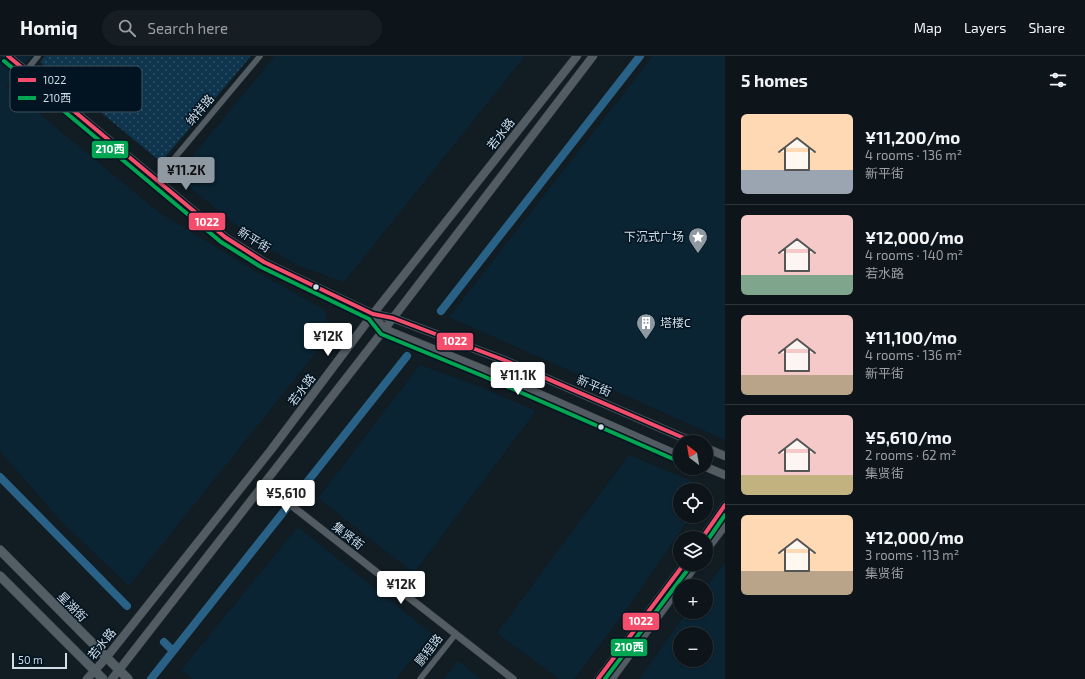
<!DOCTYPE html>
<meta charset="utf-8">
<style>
body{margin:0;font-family:"Exo 2","Noto Sans SC",sans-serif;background:#161e23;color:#f1f3f6;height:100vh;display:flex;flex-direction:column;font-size:15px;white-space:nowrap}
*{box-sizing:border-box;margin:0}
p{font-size:13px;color:#9a9fa2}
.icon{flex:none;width:22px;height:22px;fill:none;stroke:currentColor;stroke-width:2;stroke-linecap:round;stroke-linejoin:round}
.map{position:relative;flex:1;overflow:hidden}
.sheet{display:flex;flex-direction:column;background:#0d151a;width:360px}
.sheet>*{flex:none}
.needle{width:26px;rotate:329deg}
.buttons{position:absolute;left:673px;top:379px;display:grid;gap:8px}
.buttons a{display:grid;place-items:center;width:40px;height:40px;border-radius:50%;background:#0d151a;box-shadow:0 1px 3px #0004,0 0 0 1px #2d3439;font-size:20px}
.scale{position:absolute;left:12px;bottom:10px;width:55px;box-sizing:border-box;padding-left:4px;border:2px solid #d1dde7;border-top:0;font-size:11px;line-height:14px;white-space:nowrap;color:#d1dde7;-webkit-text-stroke:3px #021421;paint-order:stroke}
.price{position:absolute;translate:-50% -34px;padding:0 9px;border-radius:4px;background:#fff;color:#222;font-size:13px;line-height:26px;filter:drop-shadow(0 1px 2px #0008)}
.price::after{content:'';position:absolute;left:50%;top:24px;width:12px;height:9px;margin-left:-6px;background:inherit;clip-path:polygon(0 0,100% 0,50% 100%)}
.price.active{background:#8e99a2;color:#111}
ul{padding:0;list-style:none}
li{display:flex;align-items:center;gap:12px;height:100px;padding:0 16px}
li+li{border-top:1px solid #2d3439}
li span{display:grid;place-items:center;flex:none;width:112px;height:80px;border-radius:6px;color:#555}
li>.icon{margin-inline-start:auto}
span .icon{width:48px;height:48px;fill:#fffc;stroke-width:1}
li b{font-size:17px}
h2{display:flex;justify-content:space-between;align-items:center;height:48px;padding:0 16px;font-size:17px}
header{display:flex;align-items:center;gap:24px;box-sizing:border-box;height:56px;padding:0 20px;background:#0d151a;border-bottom:1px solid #2d3439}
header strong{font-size:19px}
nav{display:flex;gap:22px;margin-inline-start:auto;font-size:14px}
.search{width:280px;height:36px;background:#161e23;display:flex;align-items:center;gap:10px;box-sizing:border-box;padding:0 14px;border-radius:22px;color:#9a9fa2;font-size:15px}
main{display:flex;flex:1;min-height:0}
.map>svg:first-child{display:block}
</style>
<header>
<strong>Homiq</strong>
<div class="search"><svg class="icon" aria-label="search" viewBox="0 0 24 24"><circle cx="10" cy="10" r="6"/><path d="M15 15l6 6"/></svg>Search here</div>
<nav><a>Map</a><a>Layers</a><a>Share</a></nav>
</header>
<main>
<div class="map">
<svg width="725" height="623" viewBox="0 0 725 623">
<defs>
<pattern id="park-dots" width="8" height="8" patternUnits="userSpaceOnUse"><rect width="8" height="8" fill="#0e354d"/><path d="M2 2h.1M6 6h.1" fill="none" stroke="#305267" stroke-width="1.8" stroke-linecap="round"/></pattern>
</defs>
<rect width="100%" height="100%" fill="#111c23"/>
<!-- built -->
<path fill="#0a2433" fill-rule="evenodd" d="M0,0H31L6,30L157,155L253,214L325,254L330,279L129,530L61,465L0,395Z
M275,0H525L344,226L302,211L259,188L176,120Z
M653,0H725V384L449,261Z
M420,309L481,331L536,355L414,517L318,442Z
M629,399L696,427L701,434H680V460H691L628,551L574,623H559L497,577Z
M298,471L432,578L396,623H193L181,614Z
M725,507V623H639L687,556H706V531ZM680,578H706V604H680Z
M458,605L481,623H444Z"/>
<!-- park -->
<path fill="url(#park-dots)" d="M45,0H251L161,106L40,6Z"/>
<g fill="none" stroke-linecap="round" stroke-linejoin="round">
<!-- canal -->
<path stroke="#296286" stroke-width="8" d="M441,255L640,0
M0,421L127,550
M164,586L173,595
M151,623L407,300"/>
<!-- minor casing -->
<g stroke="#2f373c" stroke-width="6">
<path id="minor" d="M26,15L38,0
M157,123L260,0
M420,623L455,579"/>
</g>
<!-- tertiary casing -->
<g stroke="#2f373c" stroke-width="8">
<path id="tertiary" d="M264,428L513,623
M702,482L725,449
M706,495L725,470
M681,530L697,508
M598,623L684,508
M612,623L680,531"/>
</g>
<!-- secondary casing -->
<g stroke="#2f373c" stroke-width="9">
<path id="secondary" d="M8,0L225,181L264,206L373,258L393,262L504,304L693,386
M373,258L384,273L485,314L680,400
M706,392L725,400
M706,411L725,419
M87,623L106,602L271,394L373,258L577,0
M112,623L393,262L593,0"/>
</g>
<!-- primary casing -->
<g stroke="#2f373c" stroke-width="10">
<path id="primary" d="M0,494L128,623
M0,520L103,623"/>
</g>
<!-- minor -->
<use href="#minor" stroke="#535c62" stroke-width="5.5"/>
<!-- tertiary -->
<use href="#tertiary" stroke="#535c62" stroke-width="7"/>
<!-- secondary -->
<use href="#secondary" stroke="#535c62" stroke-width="8"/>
<!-- primary -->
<use href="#primary" stroke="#525d64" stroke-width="9"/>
<!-- bus-1 casing -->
<g stroke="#021421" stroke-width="7">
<path id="bus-1" d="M8,0L225,181L264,206L373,258L393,262L504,304L693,386
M702,482L725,449
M598,623L684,508"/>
</g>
<!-- bus-2 casing -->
<g stroke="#021421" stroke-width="7">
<path id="bus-2" d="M4,5L221,186L261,211L369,263L381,278L483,320L678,405
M707,485L725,459
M605,623L689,512"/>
</g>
<!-- bus-1 -->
<use href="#bus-1" stroke="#f44d6c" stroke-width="4"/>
<!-- bus-2 -->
<use href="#bus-2" stroke="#00a651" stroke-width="4"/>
</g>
<!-- icons -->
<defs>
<g id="sight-pin" transform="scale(1)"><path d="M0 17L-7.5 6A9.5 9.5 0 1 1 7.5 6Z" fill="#8e99a2" stroke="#021421"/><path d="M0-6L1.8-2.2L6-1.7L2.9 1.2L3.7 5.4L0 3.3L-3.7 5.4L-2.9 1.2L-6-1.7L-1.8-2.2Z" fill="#fff"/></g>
<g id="building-pin" transform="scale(1)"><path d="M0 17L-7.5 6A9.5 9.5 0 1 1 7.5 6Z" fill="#8e99a2" stroke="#021421"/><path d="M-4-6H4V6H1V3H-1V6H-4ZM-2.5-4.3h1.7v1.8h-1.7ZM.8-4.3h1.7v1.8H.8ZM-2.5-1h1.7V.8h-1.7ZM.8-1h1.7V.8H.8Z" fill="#fff"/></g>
</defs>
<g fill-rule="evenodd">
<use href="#sight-pin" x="698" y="181"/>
<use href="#building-pin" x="646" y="267"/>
</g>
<!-- markers -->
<g fill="#d1dde7" stroke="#021421" stroke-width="1.5">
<circle cx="316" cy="231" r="3.5"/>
<circle cx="601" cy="371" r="3.5"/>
</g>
<g text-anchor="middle" stroke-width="3" stroke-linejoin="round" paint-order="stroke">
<!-- street labels -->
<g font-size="12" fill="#d1dde7" stroke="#021421">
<text transform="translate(200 54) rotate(-50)" y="4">纳祥路</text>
<text transform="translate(501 78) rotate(-52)" y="4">若水路</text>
<text transform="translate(254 184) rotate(32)" y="4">新平街</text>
<text transform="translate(594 330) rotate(23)" y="4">新平街</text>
<text transform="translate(302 334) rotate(-53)" y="4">若水路</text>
<text transform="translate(348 480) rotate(38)" y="4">集贤街</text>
<text transform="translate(72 551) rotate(45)" y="4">星湖街</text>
<text transform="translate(102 588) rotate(-51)" y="4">若水路</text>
<text transform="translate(429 594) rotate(-52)" y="4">鹏程路</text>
</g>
<!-- poi labels -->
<g font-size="12" fill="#d1dde7" stroke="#021421" text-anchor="end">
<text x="684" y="185">下沉式广场</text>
<text x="660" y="271" text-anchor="start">塔楼C</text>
</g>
</g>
<!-- legend -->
<rect x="10" y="10" width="132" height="46" rx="6" fill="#021421" stroke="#40505c" stroke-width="1"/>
<rect x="18" y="22" width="18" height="4" fill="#f44d6c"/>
<rect x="18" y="40" width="18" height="4" fill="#00a651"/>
<g font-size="11" fill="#d1dde7">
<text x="43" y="28">1022</text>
<text x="43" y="46">210西</text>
</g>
<g stroke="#021421" stroke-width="1.5">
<rect x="91" y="84" width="38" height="19" rx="4" fill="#00a651"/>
<rect x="188" y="156" width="38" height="19" rx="4" fill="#f44d6c"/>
<rect x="436" y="276" width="38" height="19" rx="4" fill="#f44d6c"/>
<rect x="622" y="556" width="38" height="19" rx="4" fill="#f44d6c"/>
<rect x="610" y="582" width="38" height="19" rx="4" fill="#00a651"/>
</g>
<g font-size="11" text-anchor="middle" font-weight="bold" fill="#fff">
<text x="110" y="97">210西</text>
<text x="207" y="170">1022</text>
<text x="455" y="289">1022</text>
<text x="641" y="569">1022</text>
<text x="629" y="595">210西</text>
</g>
</svg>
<div class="buttons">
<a><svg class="needle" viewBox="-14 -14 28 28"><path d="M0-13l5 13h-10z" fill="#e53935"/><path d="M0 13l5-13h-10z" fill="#9a9fa2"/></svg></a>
<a><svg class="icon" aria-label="locate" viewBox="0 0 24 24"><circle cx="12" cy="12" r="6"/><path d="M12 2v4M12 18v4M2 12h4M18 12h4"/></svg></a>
<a><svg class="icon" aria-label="layers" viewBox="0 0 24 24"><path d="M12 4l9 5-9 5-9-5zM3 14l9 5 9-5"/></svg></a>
<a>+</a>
<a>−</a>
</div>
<div class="scale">50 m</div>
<b class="price active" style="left:186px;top:135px">¥11.2K</b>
<b class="price" style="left:328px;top:301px">¥12K</b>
<b class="price" style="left:518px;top:340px">¥11.1K</b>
<b class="price" style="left:286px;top:458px">¥5,610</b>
<b class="price" style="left:401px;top:549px">¥12K</b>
</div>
<section class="sheet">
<h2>5 homes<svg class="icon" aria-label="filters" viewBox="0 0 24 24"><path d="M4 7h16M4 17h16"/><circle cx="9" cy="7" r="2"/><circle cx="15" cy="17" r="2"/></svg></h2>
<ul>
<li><span style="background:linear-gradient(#ffd9b3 70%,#9aa5b1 0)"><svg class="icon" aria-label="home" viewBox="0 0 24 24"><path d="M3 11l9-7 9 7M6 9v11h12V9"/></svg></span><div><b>¥11,200/mo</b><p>4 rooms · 136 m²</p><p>新平街</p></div></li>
<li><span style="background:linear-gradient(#f6c9c9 75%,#7fa58c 0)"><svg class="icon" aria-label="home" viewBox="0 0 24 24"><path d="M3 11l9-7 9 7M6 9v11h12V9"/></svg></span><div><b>¥12,000/mo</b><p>4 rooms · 140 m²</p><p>若水路</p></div></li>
<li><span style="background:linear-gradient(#f6c9c9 75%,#b9a48a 0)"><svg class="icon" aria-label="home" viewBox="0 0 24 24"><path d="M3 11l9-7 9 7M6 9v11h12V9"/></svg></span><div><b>¥11,100/mo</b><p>4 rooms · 136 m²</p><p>新平街</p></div></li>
<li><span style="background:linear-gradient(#f6c9c9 75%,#c2b280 0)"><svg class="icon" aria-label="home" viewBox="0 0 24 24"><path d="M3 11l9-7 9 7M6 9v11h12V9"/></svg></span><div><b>¥5,610/mo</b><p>2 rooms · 62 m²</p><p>集贤街</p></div></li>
<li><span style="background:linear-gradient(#ffd9b3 70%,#b9a48a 0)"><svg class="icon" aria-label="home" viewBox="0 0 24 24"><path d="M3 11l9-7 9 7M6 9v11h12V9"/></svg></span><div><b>¥12,000/mo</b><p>3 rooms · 113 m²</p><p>集贤街</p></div></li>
</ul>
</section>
</main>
